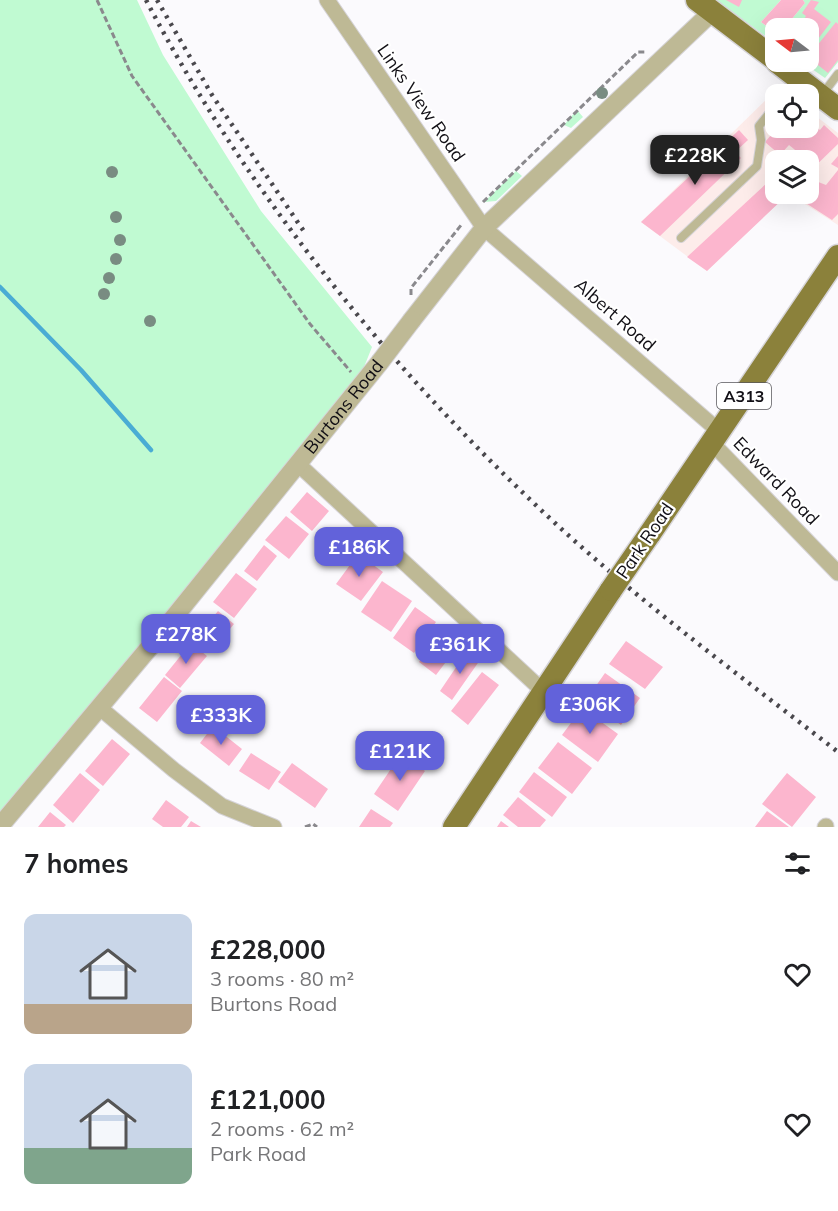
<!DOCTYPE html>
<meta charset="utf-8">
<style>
body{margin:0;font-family:Mulish,sans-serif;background:#f2f2f2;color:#202124;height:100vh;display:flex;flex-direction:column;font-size:22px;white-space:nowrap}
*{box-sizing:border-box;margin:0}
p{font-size:20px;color:#757577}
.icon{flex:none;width:33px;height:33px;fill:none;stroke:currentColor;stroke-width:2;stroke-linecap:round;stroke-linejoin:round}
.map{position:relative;height:827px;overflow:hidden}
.drawer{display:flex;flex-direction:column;background:#fff;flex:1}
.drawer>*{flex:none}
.needle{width:39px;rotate:286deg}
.fabs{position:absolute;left:765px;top:18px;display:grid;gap:12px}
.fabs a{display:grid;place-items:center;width:54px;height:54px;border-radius:12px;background:#fff;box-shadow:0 6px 24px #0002;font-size:30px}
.price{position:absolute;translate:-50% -51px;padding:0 14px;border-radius:12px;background:#6262da;color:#fff;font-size:20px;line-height:39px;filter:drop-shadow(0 2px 3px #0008)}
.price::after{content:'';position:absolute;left:50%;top:36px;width:18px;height:14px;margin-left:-9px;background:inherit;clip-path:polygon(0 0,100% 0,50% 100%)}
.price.selected{background:#222;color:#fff}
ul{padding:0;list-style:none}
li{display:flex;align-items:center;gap:18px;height:150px;padding:0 24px}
li span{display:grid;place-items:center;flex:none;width:168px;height:120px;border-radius:12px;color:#555}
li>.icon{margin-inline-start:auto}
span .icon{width:72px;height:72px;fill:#fffc;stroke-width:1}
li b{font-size:26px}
h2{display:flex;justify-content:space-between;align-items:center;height:72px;padding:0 24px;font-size:26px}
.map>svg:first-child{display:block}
</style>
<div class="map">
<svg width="838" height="827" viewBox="0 0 838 827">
<rect width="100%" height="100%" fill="#fbfafd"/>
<!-- commercial -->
<path fill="#fdecea" d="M778,88L787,94H776V128H808L809,111L838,133V225L789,194H808V160H776V194H788L707,271L641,222Z"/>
<!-- green -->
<path fill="#c0fad2" d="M0,0H137L163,55L261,211L372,347L362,372L327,422L0,812Z
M716,0H781L761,22L775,33V43Z
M803,0H838V62L825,78L802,62H808V28H791L795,23L791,20L805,3Z
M577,110L583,117L571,128L564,125Z
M516,171L522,176L496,201L484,202Z"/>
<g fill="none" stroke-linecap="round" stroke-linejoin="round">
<!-- stream -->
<path stroke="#4aacd4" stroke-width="4.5" d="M0,287L81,370L151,450"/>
</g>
<!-- building -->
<path fill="#fcb6ce" d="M726,0H742L739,7Z
M781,0H803L805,3L791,20L795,23L791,28H776V33L761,22Z
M811,0L819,2L814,9L831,22L808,52V28H799L806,16L802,13Z
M836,22L838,24V60L828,73L808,57Z
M776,115V128H808V120L820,130L824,125L838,138V144L808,173V160H794L800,154L789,145L780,155L765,142L772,134L765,127Z
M739,130L748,140L735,152L741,158L660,236L641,222Z
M838,156V168L831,164Z
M838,170V214L832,220L798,198L800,195L797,194H808V178L826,185Z
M769,181L776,188V194L785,197L707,271L687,257Z
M307,492L329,511L312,531L290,512Z
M286,516L309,534L289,559L265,540Z
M264,545L277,556L257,581L244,571Z
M358,554L383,572L361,601L336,584Z
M236,573L257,589L234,618L213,602Z
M382,581L412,601L391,632L361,612Z
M415,607L436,622L414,653L393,638Z
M218,611L234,624L210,653L194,640Z
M441,633L458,646L436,675L419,662Z
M626,641L663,667L645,689L609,664Z
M191,643L207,656L180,688L165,675Z
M467,651L480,660L452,700L440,691Z
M482,672L499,685L468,725L451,711Z
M605,673L640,698L621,725L586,700Z
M164,677L182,691L157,722L139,708Z
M582,708L618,734L598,762L562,735Z
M213,726L242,749L229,766L200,743Z
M112,739L130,754L103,786L85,771Z
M558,742L592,768L572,794L538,768Z
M251,753L281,772L269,790L239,771Z
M401,754L425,771L398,811L374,794Z
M292,763L328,789L315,808L278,782Z
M534,772L567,797L552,817L519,792Z
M80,773L100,790L73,823L53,805Z
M787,773L816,797L792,827L762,804Z
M518,797L546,820L540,827H518L503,815Z
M166,800L189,817L181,827H163L152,819Z
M371,809L393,823L390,827H359Z
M767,811L789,827H755Z
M50,812L66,825L64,827H38Z
M191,821L201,827H187Z
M501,821L509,827H497Z"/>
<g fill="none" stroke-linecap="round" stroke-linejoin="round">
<!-- service casing -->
<g stroke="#d6d4d8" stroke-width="10">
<path id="service" d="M784,94L797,78
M822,95L838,74
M681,238L757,166L761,140L759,126L776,105"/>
</g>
<!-- minor casing -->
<g stroke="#d6d4d8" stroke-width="17">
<path id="minor" d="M327,0L484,228L720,432
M712,443L838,573
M299,465L543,691
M100,708L174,770L222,806L274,827
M825,827L826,826"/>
</g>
<!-- tertiary casing -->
<g stroke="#d6d4d8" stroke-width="20">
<g id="tertiary">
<path d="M412,320L484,228L713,11"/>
<path id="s1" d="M0,826L154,642L380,362"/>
</g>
</g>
<!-- primary casing -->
<g stroke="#d6d4d8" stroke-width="25">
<path id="primary" d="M697,0L776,60
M777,62L838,109
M649,535L838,256
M454,827L611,590"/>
</g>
<!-- path -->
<path stroke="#8a898d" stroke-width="3" stroke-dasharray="6 3" stroke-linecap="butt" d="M97,0L132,76L310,324L351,372
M483,202L638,52H647
M411,295V288L462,224
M305,827L313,824L317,827"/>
<!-- service -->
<use href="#service" stroke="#beb995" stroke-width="8"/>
<!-- minor -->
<use href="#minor" stroke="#beb995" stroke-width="15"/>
<!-- tertiary -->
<use href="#tertiary" stroke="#beb995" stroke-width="18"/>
<!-- primary -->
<use href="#primary" stroke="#8b813b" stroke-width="22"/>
<!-- rail -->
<path stroke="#4a484d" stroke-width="4.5" stroke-dasharray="3 6" stroke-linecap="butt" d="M146,0C249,197 394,374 556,524C645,606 743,678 838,752
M157,0L212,95L305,233"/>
<!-- tertiary-bridge casing -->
<g stroke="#d6d4d8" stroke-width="20" stroke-linecap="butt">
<path id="tertiary-bridge" d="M380,362L412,320"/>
</g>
<!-- primary-bridge casing -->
<g stroke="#d6d4d8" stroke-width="25" stroke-linecap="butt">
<path id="primary-bridge" d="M611,590L649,535"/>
</g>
<!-- tertiary-bridge -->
<use href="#tertiary-bridge" stroke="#beb995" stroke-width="18"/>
<!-- primary-bridge -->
<use href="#primary-bridge" stroke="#8b813b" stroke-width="22"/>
</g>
<!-- trees -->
<g fill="#798c82">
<circle cx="602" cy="93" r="6"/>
<circle cx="112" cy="172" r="6"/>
<circle cx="116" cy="217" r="6"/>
<circle cx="120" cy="240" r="6"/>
<circle cx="116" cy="259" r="6"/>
<circle cx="109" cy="278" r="6"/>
<circle cx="104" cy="294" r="6"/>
<circle cx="150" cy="321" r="6"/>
</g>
<g text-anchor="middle" stroke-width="4.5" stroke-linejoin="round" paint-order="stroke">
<!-- shield labels -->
<rect fill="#fff" stroke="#58575b" stroke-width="1.5" x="717" y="383" width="54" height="26" rx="4.5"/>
<g font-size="16" font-weight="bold" fill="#110f15">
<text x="744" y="402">A313</text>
</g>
<!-- street labels -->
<g font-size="18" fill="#110f15" stroke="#fff">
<text transform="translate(421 103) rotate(55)" y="6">Links View Road</text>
<text transform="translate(615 315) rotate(41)" y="6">Albert Road</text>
<text dy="6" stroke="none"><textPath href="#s1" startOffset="542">Burtons Road</textPath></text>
<text transform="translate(776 481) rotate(46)" y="6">Edward Road</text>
<text transform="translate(645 541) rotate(-56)" y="6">Park Road</text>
</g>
</g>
</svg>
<div class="fabs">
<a><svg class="needle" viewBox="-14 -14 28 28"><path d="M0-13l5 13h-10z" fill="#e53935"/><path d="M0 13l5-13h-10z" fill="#757577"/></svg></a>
<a><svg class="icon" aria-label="locate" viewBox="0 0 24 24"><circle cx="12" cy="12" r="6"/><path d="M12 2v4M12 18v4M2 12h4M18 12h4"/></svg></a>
<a><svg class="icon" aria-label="layers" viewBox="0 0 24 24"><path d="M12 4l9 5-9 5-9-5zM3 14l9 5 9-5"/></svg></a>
</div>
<b class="price selected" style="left:695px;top:186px">£228K</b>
<b class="price" style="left:359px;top:578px">£186K</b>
<b class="price" style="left:186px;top:665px">£278K</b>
<b class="price" style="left:460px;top:675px">£361K</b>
<b class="price" style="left:590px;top:735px">£306K</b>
<b class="price" style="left:221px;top:746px">£333K</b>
<b class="price" style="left:400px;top:782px">£121K</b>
</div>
<section class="drawer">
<h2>7 homes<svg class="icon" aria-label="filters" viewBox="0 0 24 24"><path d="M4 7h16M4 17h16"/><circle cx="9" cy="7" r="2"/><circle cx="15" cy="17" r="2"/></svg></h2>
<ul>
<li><span style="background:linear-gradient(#c9d6e8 75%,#b9a48a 0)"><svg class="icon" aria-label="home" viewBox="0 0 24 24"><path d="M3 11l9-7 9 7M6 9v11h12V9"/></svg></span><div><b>£228,000</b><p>3 rooms · 80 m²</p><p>Burtons Road</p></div><svg class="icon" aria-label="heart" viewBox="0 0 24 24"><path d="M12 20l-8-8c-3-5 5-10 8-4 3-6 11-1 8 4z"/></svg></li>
<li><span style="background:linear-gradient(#c9d6e8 70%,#7fa58c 0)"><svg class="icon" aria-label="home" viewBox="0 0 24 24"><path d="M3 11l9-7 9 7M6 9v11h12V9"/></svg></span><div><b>£121,000</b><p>2 rooms · 62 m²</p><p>Park Road</p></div><svg class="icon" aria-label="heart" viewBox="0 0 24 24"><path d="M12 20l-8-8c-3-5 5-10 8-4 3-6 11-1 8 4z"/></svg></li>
</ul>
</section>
